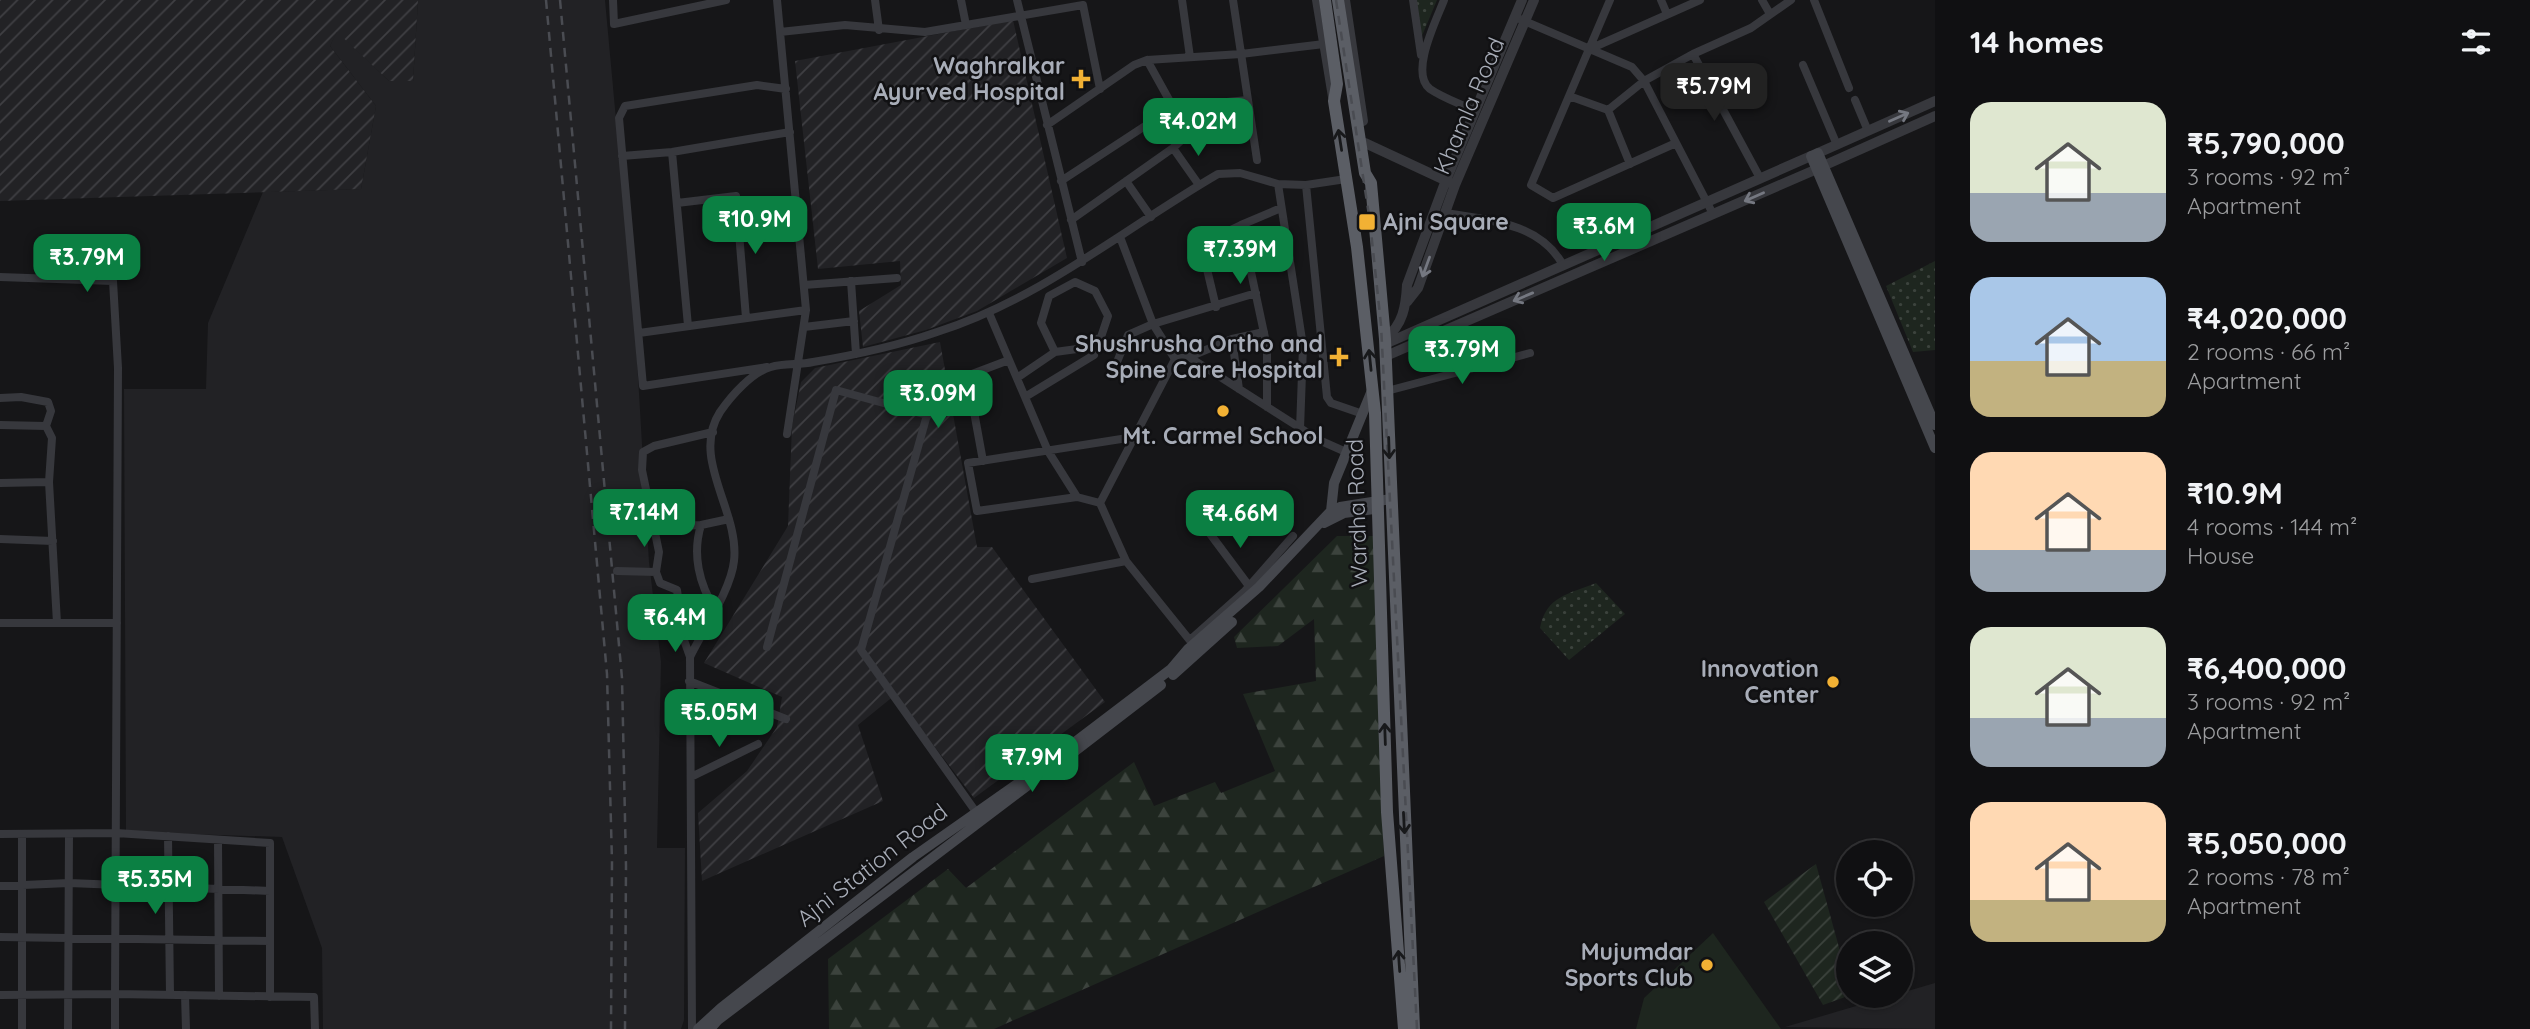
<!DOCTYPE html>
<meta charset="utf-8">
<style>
body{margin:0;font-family:Quicksand,sans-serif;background:#1e1e20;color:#f1f3f6;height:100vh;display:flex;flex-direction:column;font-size:26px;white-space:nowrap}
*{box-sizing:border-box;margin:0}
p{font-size:23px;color:#9c9d9f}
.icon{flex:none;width:38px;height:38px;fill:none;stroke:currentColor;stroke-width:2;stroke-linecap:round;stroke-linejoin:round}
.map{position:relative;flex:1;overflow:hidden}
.side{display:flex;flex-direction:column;background:#101012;width:595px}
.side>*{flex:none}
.tools{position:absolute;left:1836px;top:840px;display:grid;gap:14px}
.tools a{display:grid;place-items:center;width:77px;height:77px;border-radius:50%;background:#101012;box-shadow:0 2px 5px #0004,0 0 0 2px #303032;font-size:35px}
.price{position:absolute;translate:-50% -60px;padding:0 16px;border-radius:14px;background:#0b8043;color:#fff;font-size:23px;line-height:46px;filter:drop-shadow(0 2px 4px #0008)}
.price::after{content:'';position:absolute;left:50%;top:42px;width:21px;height:16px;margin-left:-10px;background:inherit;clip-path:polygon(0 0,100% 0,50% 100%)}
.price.active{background:#222;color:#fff}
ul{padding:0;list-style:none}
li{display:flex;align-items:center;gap:21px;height:175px;padding:0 35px}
li span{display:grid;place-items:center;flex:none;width:196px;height:140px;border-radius:21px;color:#555}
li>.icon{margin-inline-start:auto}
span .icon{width:84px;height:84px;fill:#fffc;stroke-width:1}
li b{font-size:30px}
h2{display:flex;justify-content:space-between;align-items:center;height:84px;padding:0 35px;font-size:30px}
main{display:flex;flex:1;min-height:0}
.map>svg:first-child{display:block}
</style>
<main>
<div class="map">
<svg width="1935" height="1029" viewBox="0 0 1935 1029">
<defs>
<pattern id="industrial-furrows" width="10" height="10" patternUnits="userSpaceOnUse" patternTransform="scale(1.75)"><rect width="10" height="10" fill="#222225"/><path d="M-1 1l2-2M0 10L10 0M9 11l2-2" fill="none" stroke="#3f3f43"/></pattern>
<pattern id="grass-dots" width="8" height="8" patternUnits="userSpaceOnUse" patternTransform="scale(1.75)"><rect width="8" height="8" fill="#1e261f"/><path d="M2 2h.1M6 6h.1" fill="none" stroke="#3c433d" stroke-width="1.8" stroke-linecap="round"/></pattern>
<pattern id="forest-firs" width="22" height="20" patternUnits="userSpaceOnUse" patternTransform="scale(1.75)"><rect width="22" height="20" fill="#1e261f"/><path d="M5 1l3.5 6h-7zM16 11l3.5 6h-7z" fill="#3c433d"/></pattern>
<pattern id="garden-furrows" width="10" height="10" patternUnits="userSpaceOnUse" patternTransform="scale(1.75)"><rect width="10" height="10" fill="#1e261f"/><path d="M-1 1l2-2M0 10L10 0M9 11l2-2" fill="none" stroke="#3c433d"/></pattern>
</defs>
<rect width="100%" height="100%" fill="#161618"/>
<!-- built -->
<path fill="#222225" d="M418,0H605L635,326L649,562L661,662L657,848H685L684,1020L681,1029H323L322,948L282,837L126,832L124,389H206L208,323L263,192L361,189L376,106L330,46L337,31L389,81H413Z
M1935,983V1029L1785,1027L1890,996H1900L1901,993Z"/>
<!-- industrial -->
<path fill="url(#industrial-furrows)" d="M0,0H418L413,81H389L337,32L330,46L376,106L361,189L0,201Z
M1013,20L1067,258L977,311L926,330L863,347L859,311L901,285L900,261L818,269L795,61Z
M940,342L977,547H992L1105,702L974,798L895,695L858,725L883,801L702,881L698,813L747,771L777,727L782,697L704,663L788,526L792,426L801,382L815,368Z"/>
<!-- grass -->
<path fill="url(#grass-dots)" d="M1415,0H1437L1419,43Z
M1935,261V350L1913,352L1886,286Z
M1596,583L1625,614L1569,660L1540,628C1546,596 1569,594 1596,583Z"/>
<!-- forest -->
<path fill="url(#forest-firs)" d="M1337,536H1374L1384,856L994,1029H829L828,959L948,869L966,888L1134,762L1154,806L1215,782L1221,793L1275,771L1243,694L1316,681L1314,619L1278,646L1237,648L1234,637Z"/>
<!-- garden -->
<path fill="url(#garden-furrows)" d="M1816,864L1848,980V996L1823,1005L1764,902Z"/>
<!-- pitch -->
<path fill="#1e261f" d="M1713,933L1781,1029H1636L1644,998Z"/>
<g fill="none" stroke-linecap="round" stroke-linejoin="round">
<!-- minor -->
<path stroke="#37383d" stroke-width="8" d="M613,0L614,24L726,0
M777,0L806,310L787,434
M875,0L879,30
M961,0L966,25
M1017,0L1082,262
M1182,0L1190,57
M1233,0L1257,160
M1413,0L1421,55
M1444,0C1437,19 1409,73 1430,89C1443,98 1461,104 1475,111
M1610,0L1531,185L1553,198L1676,143
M1661,0L1667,14
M1762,0L1770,14
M1814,0L1849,88
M1515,17L1632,67L1644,81L1713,214
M780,32L845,25L925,32L1083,5L1100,89
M1592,48L1700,0
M1693,54L1760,178
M1803,65L1837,145
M1569,96L1608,110L1630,164
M1855,100L1868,131
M1608,110L1644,81L1693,54L1751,28L1791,0
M1047,125L1134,65L1147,60L1241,54L1324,44
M1173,148L1199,185
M672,152L688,326
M622,156L672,152L790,132
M1061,181L1174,107L1248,100
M1126,181L1151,217
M1278,184L1306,185L1327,397L1331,403L1360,413
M1306,185L1346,179
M677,203L736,196L746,318
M1446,213C1489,220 1540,223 1563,265
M1071,220L1173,148L1188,134L1147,60
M1120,237L1153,324L1256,293
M0,277L113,281L118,368L115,994L0,995
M851,281L856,354
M804,285L897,278
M1216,307L1201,244L1241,225
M989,313L1048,451L1077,497
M804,327L854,321
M639,333L806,310
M1232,339L1239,389
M1189,357L1232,339L1264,332
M1117,362L1128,335L1153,324L1175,359L1189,357L1319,440L1346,452
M767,367L643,386L619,118L625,106L757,85L786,89
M1017,378L1055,352L1077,349L1101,337L1108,316L1095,291L1075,282L1049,296L1041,323L1055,352
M1387,391L1530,353
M1025,397L1094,355
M0,398L21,397L48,402L51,411L46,426L52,438L49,482L57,623
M1267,407V347L1241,225L1281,208
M0,425L46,426
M983,461L968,379L972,374L1009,360
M0,483L49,482
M1100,503L1077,497L977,511L968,463L1134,437
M1100,503L1126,561L1196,648
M1100,503L1175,359
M654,527L701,525
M1208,531L1249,586
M0,539L53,541
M617,571L656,572L660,583L677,590L684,640L690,657
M656,572L659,552L642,470L643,452L654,446L713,432
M1032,579L1126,561
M715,609C699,584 692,554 701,525L729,519
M0,623H117
M1190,640L1245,591L1293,536
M767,647L836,390L927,415L861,650L976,812
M689,681L786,719
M691,777L758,744
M0,834L116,833L270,843V997
M22,834V1029
M168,836L170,995
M218,840L219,996
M0,886L69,883L270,891
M0,937L270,941
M185,995L186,1029
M68,1029L69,834
M115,1029V994L314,997L315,1029
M692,1029L690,657C703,630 731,590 734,561C740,511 690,459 720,412C731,396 752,372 771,367C784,363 800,365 813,362C855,355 897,346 937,332C1041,299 1125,228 1218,174L1240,173L1278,184L1303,346L1300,429"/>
<!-- tertiary -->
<path stroke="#37383d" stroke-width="10" d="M1317,0L1333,97
M1345,0L1363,121
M1365,143L1451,183
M1818,153L1935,101
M1823,166L1935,116
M1407,302L1418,288L1455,185L1534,0
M1385,338C1403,326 1406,305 1407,285L1446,180L1522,0
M1385,344L1811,156
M1386,356L1817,169"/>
<!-- secondary -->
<path stroke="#45474d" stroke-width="10" d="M1935,425L1818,153L1811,156L1935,448
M1331,511L1334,483L1373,388
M1324,523L1344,513L1374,509
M1173,675L1232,622
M1057,765L1161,685
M698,1029L721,1008L913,857L1054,758L1171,669L1188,649L1259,587L1331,511L1340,507L1391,499
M710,1029L718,1020L1027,786"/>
<!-- trunk -->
<path stroke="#5b5e65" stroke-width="12" d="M1325,0L1337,84L1334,101L1357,247L1375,413L1387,812L1404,1029
M1338,0L1365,173L1371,183L1385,339L1414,1029"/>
<!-- rail -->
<path stroke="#4a4c52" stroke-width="2.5" stroke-dasharray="9 7" stroke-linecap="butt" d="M546,0L607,674L612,862L611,1029
M560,0L622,678L626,866L625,1029
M1336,0L1370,222L1381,325L1417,1029"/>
</g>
<!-- one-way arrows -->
<defs><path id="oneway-shaft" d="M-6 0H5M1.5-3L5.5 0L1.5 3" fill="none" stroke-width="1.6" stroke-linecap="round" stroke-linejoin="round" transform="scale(1.75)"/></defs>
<g stroke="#757881">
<use href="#oneway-shaft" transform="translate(1899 117) rotate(-24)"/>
<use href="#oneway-shaft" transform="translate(1754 197) rotate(156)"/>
<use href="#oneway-shaft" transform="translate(1426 267) rotate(110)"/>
<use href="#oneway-shaft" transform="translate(1523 297) rotate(157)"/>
</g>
<g stroke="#18191b">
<use href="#oneway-shaft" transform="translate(1340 140) rotate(-99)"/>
<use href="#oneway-shaft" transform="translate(1370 360) rotate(-96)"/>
<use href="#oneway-shaft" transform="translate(1389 448) rotate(88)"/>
<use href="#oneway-shaft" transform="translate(1385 734) rotate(-92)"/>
<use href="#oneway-shaft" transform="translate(1404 823) rotate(87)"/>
<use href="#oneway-shaft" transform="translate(1399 961) rotate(-94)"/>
</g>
<!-- markers -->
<g fill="#f2b134" stroke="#111113" stroke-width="2.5">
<path d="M1077.5 68.5h7v7h7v7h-7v7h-7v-7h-7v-7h7z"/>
<rect x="1358" y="213" width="18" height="18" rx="3.5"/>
<path d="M1335.5 346.5h7v7h7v7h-7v7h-7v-7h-7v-7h7z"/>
<circle cx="1223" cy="411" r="7"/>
<circle cx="1833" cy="682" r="7"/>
<circle cx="1707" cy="965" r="7"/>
</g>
<g text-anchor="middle" stroke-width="5" stroke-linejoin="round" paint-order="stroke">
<!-- poi labels -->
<g font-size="23" font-weight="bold" fill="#a8adb8" stroke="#111113" text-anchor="end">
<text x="1065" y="74">Waghralkar<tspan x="1065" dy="26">Ayurved Hospital</tspan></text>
<text x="1383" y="230" text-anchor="start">Ajni Square</text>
<text x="1323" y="352">Shushrusha Ortho and<tspan x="1323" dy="26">Spine Care Hospital</tspan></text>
<text x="1223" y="444" text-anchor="middle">Mt. Carmel School</text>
<text x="1819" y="677">Innovation<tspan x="1819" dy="26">Center</tspan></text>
<text x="1693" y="960">Mujumdar<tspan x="1693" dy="26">Sports Club</tspan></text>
</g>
<!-- street labels -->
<g font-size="23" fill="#a8adb8" stroke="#111113">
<text transform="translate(1469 106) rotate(-67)" y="8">Khamla Road</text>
<text transform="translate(1357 513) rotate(-92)" y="8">Wardha Road</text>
<text transform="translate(872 865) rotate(-38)" y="8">Ajni Station Road</text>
</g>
</g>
</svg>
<div class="tools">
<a><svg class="icon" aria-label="locate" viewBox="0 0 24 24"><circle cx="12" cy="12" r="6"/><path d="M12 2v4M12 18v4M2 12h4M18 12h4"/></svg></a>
<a><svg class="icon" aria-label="layers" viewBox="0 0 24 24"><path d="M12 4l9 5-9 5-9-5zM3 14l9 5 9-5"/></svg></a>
</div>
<b class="price active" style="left:1714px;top:123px">₹5.79M</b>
<b class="price" style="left:1198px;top:158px">₹4.02M</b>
<b class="price" style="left:755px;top:256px">₹10.9M</b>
<b class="price" style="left:1604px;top:263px">₹3.6M</b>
<b class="price" style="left:1240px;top:286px">₹7.39M</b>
<b class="price" style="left:87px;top:294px">₹3.79M</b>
<b class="price" style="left:1462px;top:386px">₹3.79M</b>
<b class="price" style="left:938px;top:430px">₹3.09M</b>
<b class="price" style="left:644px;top:549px">₹7.14M</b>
<b class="price" style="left:1240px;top:550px">₹4.66M</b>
<b class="price" style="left:675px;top:654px">₹6.4M</b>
<b class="price" style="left:719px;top:749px">₹5.05M</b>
<b class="price" style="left:1032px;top:794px">₹7.9M</b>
<b class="price" style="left:155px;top:916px">₹5.35M</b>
</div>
<section class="side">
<h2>14 homes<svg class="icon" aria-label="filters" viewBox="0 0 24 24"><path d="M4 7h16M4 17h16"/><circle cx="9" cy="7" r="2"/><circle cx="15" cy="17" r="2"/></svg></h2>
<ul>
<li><span style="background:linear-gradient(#dfe7d0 65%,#9aa5b1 0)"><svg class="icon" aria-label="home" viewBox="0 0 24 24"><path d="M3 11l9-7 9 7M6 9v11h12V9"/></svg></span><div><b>₹5,790,000</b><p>3 rooms · 92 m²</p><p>Apartment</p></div></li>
<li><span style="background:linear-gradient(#a9c7e8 60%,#c2b280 0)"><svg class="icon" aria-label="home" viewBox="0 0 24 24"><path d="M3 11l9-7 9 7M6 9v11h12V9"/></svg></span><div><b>₹4,020,000</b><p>2 rooms · 66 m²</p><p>Apartment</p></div></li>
<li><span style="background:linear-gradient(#ffd9b3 70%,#9aa5b1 0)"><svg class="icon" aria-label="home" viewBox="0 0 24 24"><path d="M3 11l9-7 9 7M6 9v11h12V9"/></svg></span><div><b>₹10.9M</b><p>4 rooms · 144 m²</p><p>House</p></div></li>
<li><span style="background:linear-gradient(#dfe7d0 65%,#9aa5b1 0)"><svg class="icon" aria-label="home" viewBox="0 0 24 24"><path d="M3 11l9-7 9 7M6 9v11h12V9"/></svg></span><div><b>₹6,400,000</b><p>3 rooms · 92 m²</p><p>Apartment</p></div></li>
<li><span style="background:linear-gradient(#ffd9b3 70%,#c2b280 0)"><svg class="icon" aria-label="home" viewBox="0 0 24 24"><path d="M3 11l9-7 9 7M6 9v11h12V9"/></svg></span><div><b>₹5,050,000</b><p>2 rooms · 78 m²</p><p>Apartment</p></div></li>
</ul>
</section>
</main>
